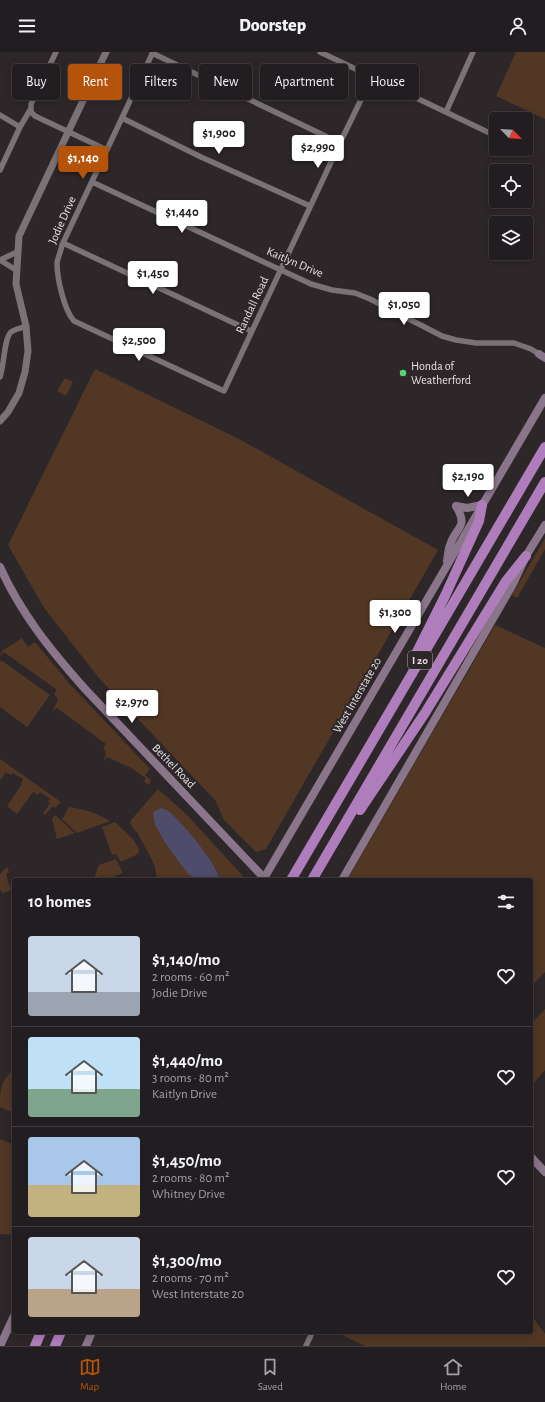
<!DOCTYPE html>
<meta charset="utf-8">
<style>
body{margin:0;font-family:"Alegreya Sans",sans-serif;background:#2e2a2d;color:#f1f3f6;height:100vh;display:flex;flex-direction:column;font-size:15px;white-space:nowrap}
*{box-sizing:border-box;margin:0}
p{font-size:13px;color:#a2a2a5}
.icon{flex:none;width:22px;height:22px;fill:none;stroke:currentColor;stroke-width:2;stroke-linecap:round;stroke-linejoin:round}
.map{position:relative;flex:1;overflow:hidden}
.drawer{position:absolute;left:12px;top:826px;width:521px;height:456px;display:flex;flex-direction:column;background:#221d20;border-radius:4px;box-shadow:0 2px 10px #0003,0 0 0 1px #3f3b3e}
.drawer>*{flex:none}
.top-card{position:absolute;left:12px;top:12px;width:521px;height:36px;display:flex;gap:8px}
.needle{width:26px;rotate:115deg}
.fabs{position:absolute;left:489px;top:60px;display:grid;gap:8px}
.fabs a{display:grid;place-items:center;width:44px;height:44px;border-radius:4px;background:#221d20;box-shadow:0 2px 10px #0003,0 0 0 1px #3f3b3e;font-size:20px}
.price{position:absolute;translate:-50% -34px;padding:0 9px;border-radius:4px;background:#fff;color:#222;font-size:13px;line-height:26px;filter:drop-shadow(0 1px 2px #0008)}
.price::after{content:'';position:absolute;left:50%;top:24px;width:12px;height:9px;margin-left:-6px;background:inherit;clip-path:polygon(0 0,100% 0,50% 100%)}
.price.on{background:#b45309;color:#fff}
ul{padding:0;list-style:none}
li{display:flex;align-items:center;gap:12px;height:100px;padding:0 16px}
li+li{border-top:1px solid #3f3b3e}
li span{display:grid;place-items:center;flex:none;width:112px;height:80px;border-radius:4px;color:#555}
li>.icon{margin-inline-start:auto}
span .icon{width:48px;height:48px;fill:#fffc;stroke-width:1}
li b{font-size:17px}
h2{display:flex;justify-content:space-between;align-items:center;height:48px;padding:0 16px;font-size:17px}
.tag{padding:0 14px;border-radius:4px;background:#221d20;box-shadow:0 2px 10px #0003,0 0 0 1px #3f3b3e;font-size:14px;line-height:36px}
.tag.on{background:#b45309;color:#fff}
header{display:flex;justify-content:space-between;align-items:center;height:52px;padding:0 16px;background:#221d20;font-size:18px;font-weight:800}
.tabs{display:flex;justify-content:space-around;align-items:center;height:56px;border-top:1px solid #3f3b3e;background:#221d20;font-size:11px;color:#a2a2a5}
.tabs a{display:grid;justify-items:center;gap:2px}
.tabs .on{color:#b45309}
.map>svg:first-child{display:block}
</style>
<header><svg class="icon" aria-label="menu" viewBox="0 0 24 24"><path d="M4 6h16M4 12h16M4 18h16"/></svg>Doorstep<svg class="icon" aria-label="person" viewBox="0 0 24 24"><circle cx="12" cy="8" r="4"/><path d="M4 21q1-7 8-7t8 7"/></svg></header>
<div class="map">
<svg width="545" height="1294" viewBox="0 0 545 1294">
<rect width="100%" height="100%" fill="#2e272a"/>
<!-- green -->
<path fill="#523724" d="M516,0H545V67L496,44Z
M95,317L239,387L438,498L266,797L256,800L224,768L215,748L99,626L44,556L8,493Z
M65,326L73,330L66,344L57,339Z
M545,486V497L517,546L512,543Z
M495,573L545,596V920L531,935V828H347Z
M22,586L28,595L35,590L69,631L150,717L145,723L151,728L150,731L148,733L144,729L146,726L131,716L107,705L104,709L106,700L103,695L106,692L57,656L53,659C54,653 62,649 54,642L57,638L4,600L0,604L2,599Z
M1,608L50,643L27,675L0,655V610Z
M0,707L61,750L55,756L53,754L45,763L43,762L50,751L48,750L50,747L40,740L38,743L33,740L17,762L7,754L22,732L21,731L23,727L13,721L11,723L6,720L0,728Z
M158,737L187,763L242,823L244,828H157L155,815L151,806L137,780L134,778L130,771L131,768Z
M69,755C84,757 97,761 110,769L77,781L62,767C66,763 66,758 69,755Z
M55,763L75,781L57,787L52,767Z
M115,770L133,787L139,797L138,802L121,810L116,802L112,803L102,775Z
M116,807L123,821L105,828L103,824L96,826L95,823L99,813Z
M7,815L9,820L6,822L9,833L13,838L2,841L0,837V822Z
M545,957V1018L531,1034V972Z
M14,1016V1061L0,1055C0,1036 1,1030 14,1016Z
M0,1087L14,1093V1183L0,1182Z
M531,1263L545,1282V1294H365L336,1280H531Z"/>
<!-- water -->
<path fill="#4e4b6b" d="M161,756C163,757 165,757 167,758C178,765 221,816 219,828H198L188,822L166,792L155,773L153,760Z"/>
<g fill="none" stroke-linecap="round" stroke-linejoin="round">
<!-- minor -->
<path stroke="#7a7275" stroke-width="5.5" d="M56,0L31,52V60L35,64L107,98
M153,0L62,193C61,199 58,205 57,211C57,226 64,258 74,269L224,339L340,91L372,25
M320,0L496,84
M152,1L340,91
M446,60L473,0
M0,63L20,75
M122,66L201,105L310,154
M0,118L20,75L30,58
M92,130L311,232L332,238L355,241L370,247L442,284L456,288L476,291H514L531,297L539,302
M63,191L251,279
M0,208L16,218
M0,208L17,200
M0,325C4,315 4,286 11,280C15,277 22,276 26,274
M306,1294L311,1283"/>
<!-- tertiary -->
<path stroke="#7a7275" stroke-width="7" d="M0,369L8,360L19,341L25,320L28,299L26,274L16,232L19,184L106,0"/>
<!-- secondary -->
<path stroke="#8a758a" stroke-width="8" d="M539,302L545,306
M456,454L467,456L482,453
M447,509C448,504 448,498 450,493C456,474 469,476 456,454
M0,515C21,562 52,600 86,638L266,828
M263,828L545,346
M342,828L513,532L526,504L545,473
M531,1105L545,1120
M0,1294L14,1264
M86,1294L92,1280"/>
<!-- motorway -->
<path stroke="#b07dbc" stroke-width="10" d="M417,600L445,544L479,469L482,453
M360,758L425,661L506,529L526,504
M291,828L545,395
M312,828L545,430
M35,1294L41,1280
M55,1294L61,1280"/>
</g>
<!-- markers -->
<circle fill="#53d672" stroke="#2e272a" stroke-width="1.5" cx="403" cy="321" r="4"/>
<g text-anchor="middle" stroke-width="4" stroke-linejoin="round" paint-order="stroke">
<!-- shield labels -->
<rect fill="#2e272a" stroke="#b0aaac" stroke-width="1" x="408" y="599" width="24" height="18" rx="3"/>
<g font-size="11" font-weight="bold" fill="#e7e2e4">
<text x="420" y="612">I 20</text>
</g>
<!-- street labels -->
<g font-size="12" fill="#e7e2e4" stroke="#2e272a">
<text transform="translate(62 168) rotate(-66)" y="4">Jodie Drive</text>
<text transform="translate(295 210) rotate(23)" y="4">Kaitlyn Drive</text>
<text transform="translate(252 253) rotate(-65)" y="4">Randall Road</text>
<text transform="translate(357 643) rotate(-60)" y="4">West Interstate 20</text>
<text transform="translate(174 714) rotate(46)" y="4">Bethel Road</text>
</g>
<!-- poi labels -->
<g font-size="12" fill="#e7e2e4" stroke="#2e272a" text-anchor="start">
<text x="411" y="318">Honda of<tspan x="411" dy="14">Weatherford</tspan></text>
</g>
</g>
</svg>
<div class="fabs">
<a><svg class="needle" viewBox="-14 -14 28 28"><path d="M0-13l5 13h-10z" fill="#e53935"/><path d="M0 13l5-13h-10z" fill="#a2a2a5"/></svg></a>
<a><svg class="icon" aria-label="locate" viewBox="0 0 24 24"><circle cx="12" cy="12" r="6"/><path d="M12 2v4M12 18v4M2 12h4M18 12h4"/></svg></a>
<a><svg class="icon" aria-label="layers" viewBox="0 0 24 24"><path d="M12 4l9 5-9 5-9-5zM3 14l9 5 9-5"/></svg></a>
</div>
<b class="price" style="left:219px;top:103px">$1,900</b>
<b class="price" style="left:318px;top:117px">$2,990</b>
<b class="price on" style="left:83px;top:128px">$1,140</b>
<b class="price" style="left:182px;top:182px">$1,440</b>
<b class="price" style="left:153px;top:243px">$1,450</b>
<b class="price" style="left:404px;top:274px">$1,050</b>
<b class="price" style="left:139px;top:310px">$2,500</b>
<b class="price" style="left:468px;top:446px">$2,190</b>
<b class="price" style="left:395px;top:582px">$1,300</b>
<b class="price" style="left:132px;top:672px">$2,970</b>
<div class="top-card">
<a class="tag">Buy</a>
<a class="tag on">Rent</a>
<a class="tag">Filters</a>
<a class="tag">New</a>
<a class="tag">Apartment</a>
<a class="tag">House</a>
</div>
<section class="drawer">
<h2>10 homes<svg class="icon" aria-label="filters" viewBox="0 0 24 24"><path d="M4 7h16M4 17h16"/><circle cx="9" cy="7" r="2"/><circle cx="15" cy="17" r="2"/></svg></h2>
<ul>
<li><span style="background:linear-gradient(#c9d6e8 70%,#9aa5b1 0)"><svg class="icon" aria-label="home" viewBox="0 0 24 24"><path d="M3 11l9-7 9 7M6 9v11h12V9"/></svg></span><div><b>$1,140/mo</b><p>2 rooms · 60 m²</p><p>Jodie Drive</p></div><svg class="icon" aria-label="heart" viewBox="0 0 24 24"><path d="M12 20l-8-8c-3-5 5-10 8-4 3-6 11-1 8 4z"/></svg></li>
<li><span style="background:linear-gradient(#bfe0f5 65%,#7fa58c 0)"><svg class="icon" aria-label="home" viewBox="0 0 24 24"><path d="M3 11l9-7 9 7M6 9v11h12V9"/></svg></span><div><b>$1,440/mo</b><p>3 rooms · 80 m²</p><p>Kaitlyn Drive</p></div><svg class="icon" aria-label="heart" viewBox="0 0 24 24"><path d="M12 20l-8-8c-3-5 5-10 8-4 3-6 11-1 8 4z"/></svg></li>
<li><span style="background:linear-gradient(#a9c7e8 60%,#c2b280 0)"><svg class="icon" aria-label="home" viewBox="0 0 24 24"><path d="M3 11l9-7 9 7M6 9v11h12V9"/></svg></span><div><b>$1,450/mo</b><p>2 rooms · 80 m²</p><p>Whitney Drive</p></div><svg class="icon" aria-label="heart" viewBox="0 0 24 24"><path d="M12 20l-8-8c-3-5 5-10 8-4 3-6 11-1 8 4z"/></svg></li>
<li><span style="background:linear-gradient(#c9d6e8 65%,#b9a48a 0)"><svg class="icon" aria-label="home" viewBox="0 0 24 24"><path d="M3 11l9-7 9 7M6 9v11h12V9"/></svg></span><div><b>$1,300/mo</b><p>2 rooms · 70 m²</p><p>West Interstate 20</p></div><svg class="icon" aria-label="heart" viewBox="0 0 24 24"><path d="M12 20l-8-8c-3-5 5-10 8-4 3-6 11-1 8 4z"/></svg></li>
</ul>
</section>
</div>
<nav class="tabs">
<a class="on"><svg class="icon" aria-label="map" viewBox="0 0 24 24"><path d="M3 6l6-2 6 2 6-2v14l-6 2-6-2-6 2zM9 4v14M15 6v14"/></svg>Map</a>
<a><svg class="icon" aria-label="saved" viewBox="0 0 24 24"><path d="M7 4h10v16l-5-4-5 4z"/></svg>Saved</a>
<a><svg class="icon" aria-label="home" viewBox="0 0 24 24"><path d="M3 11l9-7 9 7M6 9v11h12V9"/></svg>Home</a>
</nav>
